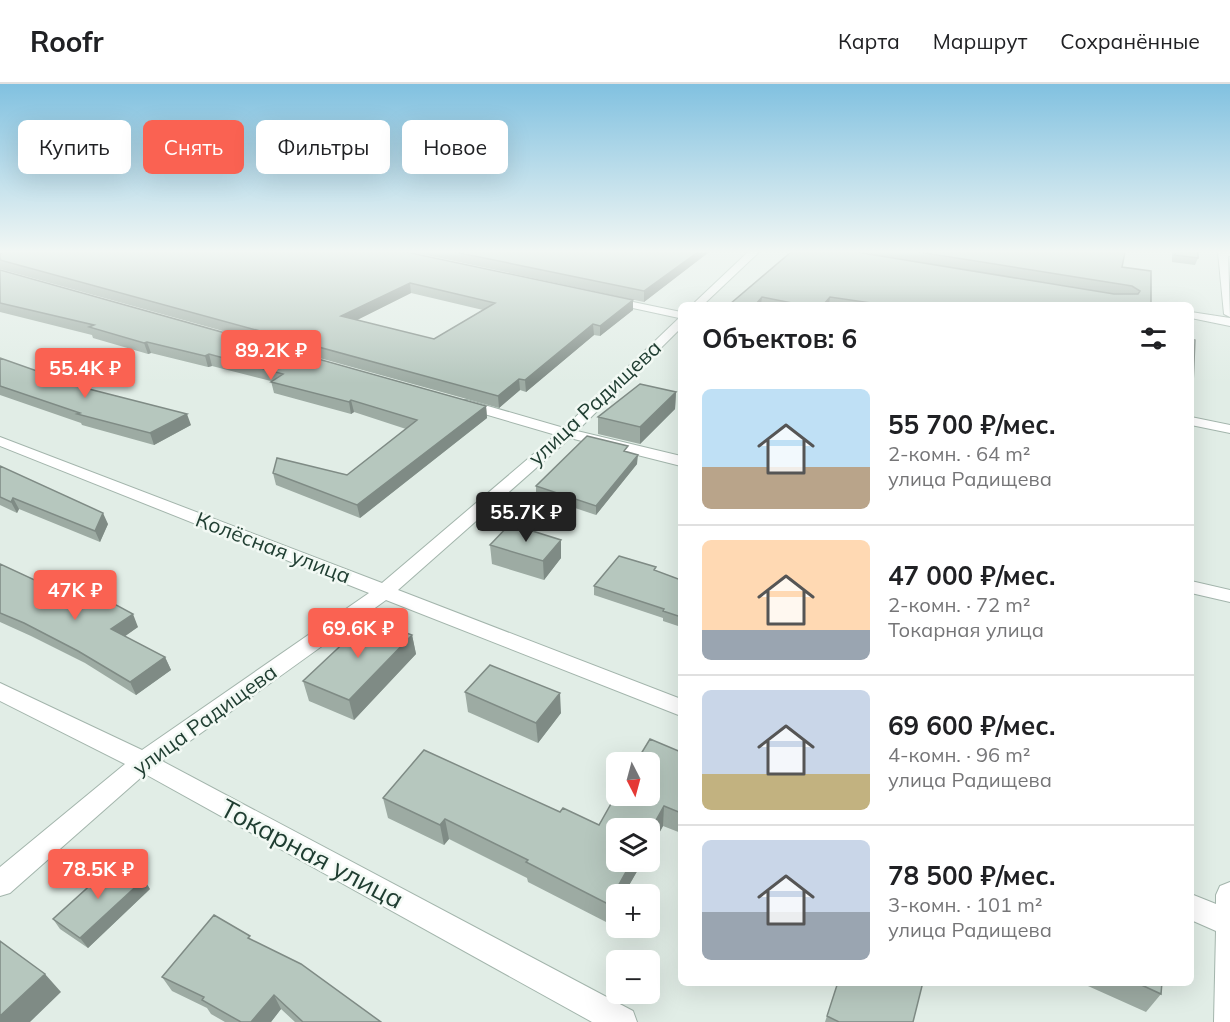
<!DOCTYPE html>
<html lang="ru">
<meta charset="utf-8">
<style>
body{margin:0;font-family:Mulish,sans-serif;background:#f6f6f6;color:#202124;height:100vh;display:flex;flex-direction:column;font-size:22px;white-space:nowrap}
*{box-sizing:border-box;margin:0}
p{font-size:20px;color:#757577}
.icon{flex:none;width:33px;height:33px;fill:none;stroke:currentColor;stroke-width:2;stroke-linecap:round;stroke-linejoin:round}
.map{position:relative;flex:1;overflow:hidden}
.sheet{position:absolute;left:678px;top:218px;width:516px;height:684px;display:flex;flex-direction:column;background:#fff;border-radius:9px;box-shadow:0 6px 24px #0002}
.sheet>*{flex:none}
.hud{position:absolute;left:18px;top:36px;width:570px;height:54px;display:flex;gap:12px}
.needle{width:39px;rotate:174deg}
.fabs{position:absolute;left:606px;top:668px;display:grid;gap:12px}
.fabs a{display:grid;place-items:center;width:54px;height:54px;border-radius:9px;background:#fff;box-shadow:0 6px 24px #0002;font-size:30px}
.price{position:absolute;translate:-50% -51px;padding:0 14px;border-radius:6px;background:#fa6252;color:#fff;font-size:20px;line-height:39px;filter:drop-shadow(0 2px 3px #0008)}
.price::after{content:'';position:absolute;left:50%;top:36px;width:18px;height:14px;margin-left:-9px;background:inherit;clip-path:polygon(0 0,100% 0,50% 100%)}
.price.on{background:#222;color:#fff}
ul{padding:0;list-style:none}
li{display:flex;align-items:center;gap:18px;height:150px;padding:0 24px}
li+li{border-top:2px solid #e0e0e0}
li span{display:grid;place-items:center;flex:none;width:168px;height:120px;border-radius:9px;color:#555}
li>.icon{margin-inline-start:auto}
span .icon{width:72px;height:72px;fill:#fffc;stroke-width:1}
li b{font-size:26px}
h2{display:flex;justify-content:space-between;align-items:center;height:72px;padding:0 24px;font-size:26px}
.chip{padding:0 21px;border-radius:9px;background:#fff;box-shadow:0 6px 24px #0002;font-size:21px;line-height:54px}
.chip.on{background:#fa6252;color:#fff}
header{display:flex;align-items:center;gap:36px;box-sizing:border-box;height:84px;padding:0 30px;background:#fff;border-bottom:2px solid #e0e0e0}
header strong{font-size:28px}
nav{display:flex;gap:33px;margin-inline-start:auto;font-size:21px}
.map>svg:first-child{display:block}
</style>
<header>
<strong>Roofr</strong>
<nav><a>Карта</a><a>Маршрут</a><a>Сохранённые</a></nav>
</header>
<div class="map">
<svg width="1230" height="938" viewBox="0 0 1230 938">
<rect width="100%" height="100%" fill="#e1ede6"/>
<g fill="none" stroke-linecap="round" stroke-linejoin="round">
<!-- street casing -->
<g stroke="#a3b5ac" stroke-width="2">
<path id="street" d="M748,168H759L704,220H693Z
M1218,168H1228L1230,233L1224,230Z
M609,213L681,228V244L577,347L681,372V382L570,354L398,506L681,615V632L386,516L162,677L633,927L637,938H592L145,690L10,809L0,812V783L125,680L0,617V599L142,666L369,509L0,362V353L382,499L556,351L457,322L455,319L457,316H467L564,344L679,234L605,218L603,216Z
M1191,228L1230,234V242L1191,234Z
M1191,333L1230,341V349L1191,341Z
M1191,497L1230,506V518L1191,509Z
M1230,798V938H1214L1216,847L1191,836V810L1216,820V811L1220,802Z"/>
</g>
<!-- secondary casing -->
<g stroke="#9fb9ac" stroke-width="2">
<path id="secondary" d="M1220,168H1230V172L1221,170Z"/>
</g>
<!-- street -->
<use href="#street" fill="#fff" fill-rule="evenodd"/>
<!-- secondary -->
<use href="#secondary" fill="#fff" fill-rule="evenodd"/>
</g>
<!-- wall -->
<path fill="#9daba3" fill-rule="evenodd" d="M0,168H406L633,226L600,252L594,251L526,308L520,306L499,324L0,185ZM411,209L483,226L434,255L357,236Z
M412,168H709L644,218Z
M791,168H1125L1122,183L1151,220H730Z
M1172,168H1198V174L1195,181L1172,178Z
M0,186L486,322L487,334L360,434L276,401L273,389L347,391L406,345L354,328L351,330L274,309L271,297L212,282L208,283L151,269L148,270L93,254L92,251L0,228Z
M0,274L85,304L191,341L154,361L82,341L81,339L0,311Z
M676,308L675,325L640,360L598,350V333Z
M628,368L637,380L596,431L536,411V402Z
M0,382L108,440L100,458L19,425L17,429L0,421Z
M561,456V474L544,496L492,480L490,461Z
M0,480L138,543L124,552L165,573L171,586L136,611L85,579L31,552L0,538Z
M656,487L681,496V543L663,537V534L594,511V502Z
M412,551L416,570L354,636L309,617L303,597Z
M465,608L561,629L538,659L468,628Z
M681,668V749L663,742L624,810H616L608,839L528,798L527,794L449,755L444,761L388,734L383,714L560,728L599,741Z
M150,805L88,864L60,845L53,835Z
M252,857L381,938H295L281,925L271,938H225L211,930L207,924L172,907L162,893Z
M838,898L913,938H825Z
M1079,898H1162L1161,910L1146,928Z"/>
<!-- shaded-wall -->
<path fill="#7f8b85" d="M698,168H709L644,218V207Z
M410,199L411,209L343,243L341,232Z
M762,213L761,220H756Z
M830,213L829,220H824Z
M633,216V226L600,252V242Z
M593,240L594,251L526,308L525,296Z
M147,258L151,269L148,270L144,259Z
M209,270L212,282L208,283L205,272Z
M519,295L520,306L499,324L498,312Z
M676,308L675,325L640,360V343Z
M351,316L354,328L351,330L349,318Z
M486,322L487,334L360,434L357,421Z
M187,330L191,341L154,361L150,349Z
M638,371L637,380L596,431V422Z
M13,414L19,425L17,429L11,418Z
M103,429L108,440L100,458L95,447Z
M561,456V474L544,496L543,477Z
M133,530L138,543L117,558L111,545Z
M412,551L416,570L354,636L349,616Z
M165,573L171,586L136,611L130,598Z
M560,609L561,629L538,659L536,639Z
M664,722L663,742L650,766V747Z
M445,735L449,755L444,761L440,741Z
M632,777H643L624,810H616V824L608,839V820Z
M144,795L150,805L88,864L80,854Z
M45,890L61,908L30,938H0V932Z
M274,911L281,925L271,938H251Z"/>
<!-- building -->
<path fill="#b6c7be" stroke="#7f8b85" stroke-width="1.5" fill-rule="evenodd" d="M5,168H406L633,216L600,242L593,240L525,296L519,295L498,312L0,176V170ZM410,199L495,219L434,255L341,232Z
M455,168H698L644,207Z
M791,168H856L1114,210H1138L1140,207L1132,202L919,168H1125L1122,183L1151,187V220H878L830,213L824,220H797L762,213L756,220H730Z
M1175,168H1198V174L1175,171Z
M0,186L486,322L357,421L273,389L277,374L347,391L417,336L351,316L349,318L271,298L283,290L209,270L205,272L147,258L144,259L89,243L94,241L0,219Z
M1191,255L1195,256L1193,300H1191Z
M0,274L85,304L187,330L150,349L77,330L80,329L0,302Z
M640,300L676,308L640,343L598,333Z
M587,352L628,362L624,367L638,371L596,422L536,402Z
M0,382L103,429L95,447L13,414L11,418L0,413Z
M510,440L561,456L543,477L490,461Z
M619,472L656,483L654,486L681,496V533L663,527L664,525L594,502Z
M0,480L43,500L59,490L133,530L111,545L165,573L130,598L78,567L24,539L0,529Z
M369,535L412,551L349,616L303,597Z
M490,581L560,609L536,639L465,608Z
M650,655L681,668V729L664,722L650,747V744H616V777H632L608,820L526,778L528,776L445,735L440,741L383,714L424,666L560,728L563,724L599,741L616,711H650V678H636Z
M116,778L144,795L80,854L53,835Z
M214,831L250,852L248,854L301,880L381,938H303L274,911L251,938H241L202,916L204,913L162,893Z
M0,857L45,890L0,932Z
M838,898H923L913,938H839L827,932Z
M1135,898H1162L1161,910Z"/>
<!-- sky -->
<linearGradient id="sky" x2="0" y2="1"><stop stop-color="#81c1e0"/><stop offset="0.56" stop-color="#f2f7f4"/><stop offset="1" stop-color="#f2f7f4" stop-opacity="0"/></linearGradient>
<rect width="1230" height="299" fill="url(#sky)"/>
<g text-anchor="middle" stroke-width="5" stroke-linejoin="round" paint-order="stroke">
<!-- street labels -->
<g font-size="21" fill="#203e32" stroke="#f2f9f4">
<text transform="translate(595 319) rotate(-43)" y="7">улица Радищева</text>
<text transform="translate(273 464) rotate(21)" y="7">Колёсная улица</text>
<text transform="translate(205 636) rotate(-36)" y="7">улица Радищева</text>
</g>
<!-- near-street labels -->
<g font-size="26" fill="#203e32" stroke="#f2f9f4">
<text transform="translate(312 770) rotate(28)" y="9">Токарная улица</text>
</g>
</g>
</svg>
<div class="fabs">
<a><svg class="needle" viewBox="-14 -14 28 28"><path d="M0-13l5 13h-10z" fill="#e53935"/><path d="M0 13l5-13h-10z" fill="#757577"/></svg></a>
<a><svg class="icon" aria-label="layers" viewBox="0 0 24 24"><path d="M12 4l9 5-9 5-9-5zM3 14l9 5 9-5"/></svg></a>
<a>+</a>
<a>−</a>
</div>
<b class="price" style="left:271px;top:297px">89.2K ₽</b>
<b class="price" style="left:85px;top:315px">55.4K ₽</b>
<b class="price on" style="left:526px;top:459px">55.7K ₽</b>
<b class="price" style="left:75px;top:537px">47K ₽</b>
<b class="price" style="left:358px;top:575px">69.6K ₽</b>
<b class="price" style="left:98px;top:816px">78.5K ₽</b>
<div class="hud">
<a class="chip">Купить</a>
<a class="chip on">Снять</a>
<a class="chip">Фильтры</a>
<a class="chip">Новое</a>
</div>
<section class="sheet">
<h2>Объектов: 6<svg class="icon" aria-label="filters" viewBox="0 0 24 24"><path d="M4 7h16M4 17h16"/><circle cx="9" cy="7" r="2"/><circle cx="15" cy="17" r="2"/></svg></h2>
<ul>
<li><span style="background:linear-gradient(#bfe0f5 65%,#b9a48a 0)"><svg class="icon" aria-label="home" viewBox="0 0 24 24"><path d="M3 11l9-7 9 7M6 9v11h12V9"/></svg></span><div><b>55 700 ₽/мес.</b><p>2-комн. · 64 m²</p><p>улица Радищева</p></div></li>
<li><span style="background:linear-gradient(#ffd9b3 75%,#9aa5b1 0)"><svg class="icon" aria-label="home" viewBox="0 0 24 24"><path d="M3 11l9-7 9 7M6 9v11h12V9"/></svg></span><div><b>47 000 ₽/мес.</b><p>2-комн. · 72 m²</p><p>Токарная улица</p></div></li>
<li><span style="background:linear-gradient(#c9d6e8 70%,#c2b280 0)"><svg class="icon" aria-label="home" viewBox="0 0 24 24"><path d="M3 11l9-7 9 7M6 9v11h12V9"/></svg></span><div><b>69 600 ₽/мес.</b><p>4-комн. · 96 m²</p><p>улица Радищева</p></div></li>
<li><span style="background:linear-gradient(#c9d6e8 60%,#9aa5b1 0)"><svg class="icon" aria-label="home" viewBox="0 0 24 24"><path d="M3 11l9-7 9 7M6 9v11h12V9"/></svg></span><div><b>78 500 ₽/мес.</b><p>3-комн. · 101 m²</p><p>улица Радищева</p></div></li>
</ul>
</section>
</div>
